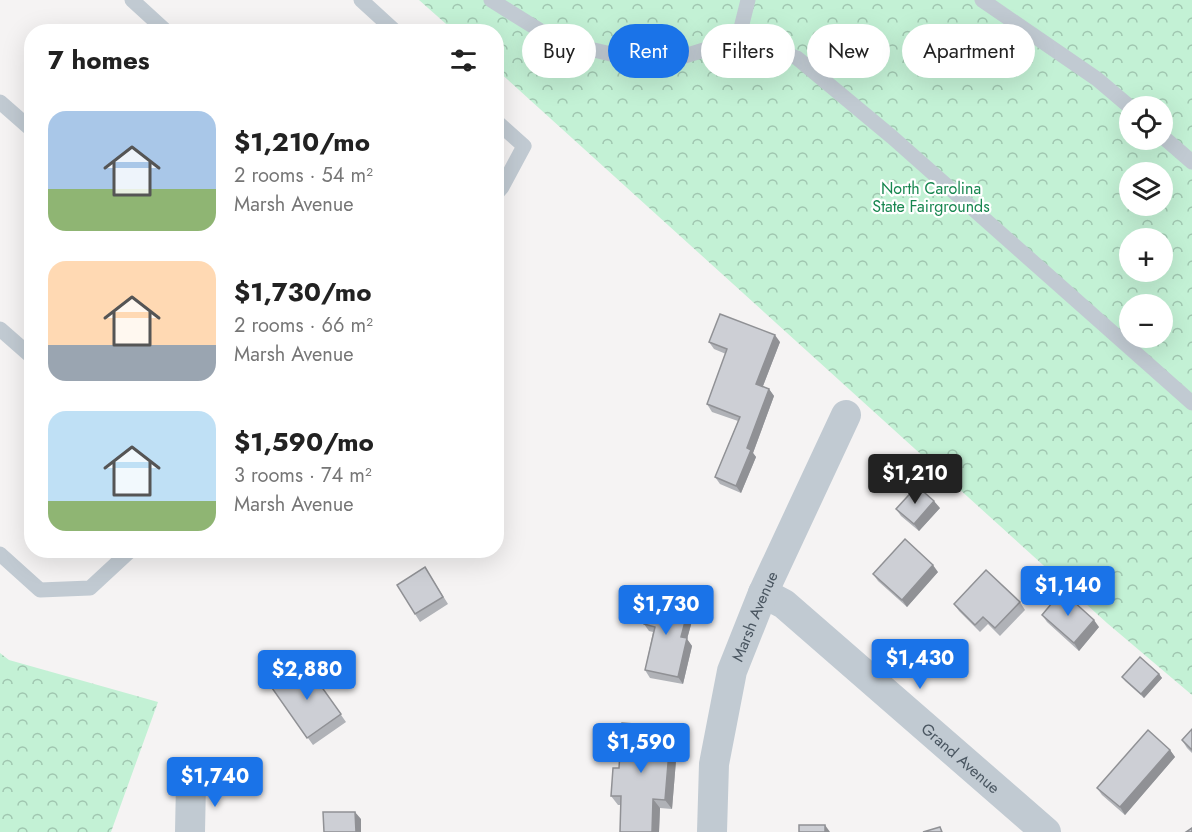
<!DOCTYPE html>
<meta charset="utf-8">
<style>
body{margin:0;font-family:Jost,sans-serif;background:#f2f2f2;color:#222;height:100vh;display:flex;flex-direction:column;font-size:22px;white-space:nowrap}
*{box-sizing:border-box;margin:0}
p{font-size:20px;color:#767676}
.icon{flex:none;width:33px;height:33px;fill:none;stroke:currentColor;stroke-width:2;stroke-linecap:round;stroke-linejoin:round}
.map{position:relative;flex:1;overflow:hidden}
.sheet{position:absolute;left:24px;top:24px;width:480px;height:534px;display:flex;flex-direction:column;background:#fff;border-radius:24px;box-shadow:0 6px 24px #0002}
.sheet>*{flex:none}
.top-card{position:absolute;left:522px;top:24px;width:570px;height:54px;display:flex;gap:12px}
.fabs{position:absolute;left:1119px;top:96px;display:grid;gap:12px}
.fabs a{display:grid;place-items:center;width:54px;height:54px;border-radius:50%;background:#fff;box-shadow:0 6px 24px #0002;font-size:30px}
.price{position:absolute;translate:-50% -51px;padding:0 14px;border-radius:6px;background:#1a73e8;color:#fff;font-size:20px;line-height:39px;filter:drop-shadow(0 2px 3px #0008)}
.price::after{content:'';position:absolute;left:50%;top:36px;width:18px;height:14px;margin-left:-9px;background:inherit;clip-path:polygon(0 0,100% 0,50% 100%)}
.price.active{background:#222;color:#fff}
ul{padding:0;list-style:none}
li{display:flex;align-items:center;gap:18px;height:150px;padding:0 24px}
li span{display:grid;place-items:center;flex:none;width:168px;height:120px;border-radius:18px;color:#555}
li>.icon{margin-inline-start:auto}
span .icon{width:72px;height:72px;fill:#fffc;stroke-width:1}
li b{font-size:26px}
h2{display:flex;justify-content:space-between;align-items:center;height:72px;padding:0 24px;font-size:26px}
.pill{padding:0 21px;border-radius:27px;background:#fff;box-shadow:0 6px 24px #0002;font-size:21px;line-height:54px}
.pill.active{background:#1a73e8;color:#fff}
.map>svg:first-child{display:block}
</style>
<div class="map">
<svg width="1192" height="832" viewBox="0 0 1192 832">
<defs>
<pattern id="forest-crowns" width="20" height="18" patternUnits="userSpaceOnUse" patternTransform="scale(1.5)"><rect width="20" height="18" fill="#c3f1d5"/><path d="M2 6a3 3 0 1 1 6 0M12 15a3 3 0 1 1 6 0" fill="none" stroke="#a0c6b0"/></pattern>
</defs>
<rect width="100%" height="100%" fill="#f5f3f3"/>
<!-- forest -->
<path fill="url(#forest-crowns)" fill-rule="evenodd" d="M419,0H1192V695L1107,623L497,70L496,32L454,31ZM1130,106H1162V140H1130ZM1130,172H1162V206H1130ZM1130,238H1162V272H1130ZM1130,304H1162V338H1130Z
M0,653L9,660L158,702L111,832H0Z"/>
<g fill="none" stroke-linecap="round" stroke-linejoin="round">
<!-- lane -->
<path stroke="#c1cad2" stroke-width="15" d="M132,0L167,32
M361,0L396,32
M491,0L557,41L656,65L742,38L797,58L892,137L1192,403
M982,0L1097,79L1130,107
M738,40L748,0
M0,102L32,130
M496,121L524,146L502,187L496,194
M1162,136L1192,162
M0,329L32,357
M0,554L40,590L90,588L131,550"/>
<!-- street -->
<g stroke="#c1cad2" stroke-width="30">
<path id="s1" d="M763,593L784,604L1046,832"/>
<path d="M190,832L191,783"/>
<path id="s2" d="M712,832L714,764L732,671L763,593L846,415"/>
</g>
</g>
<!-- wall -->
<path fill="#b0b2b7" d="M709,342H780L763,386L769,389L774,396L753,453L756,457L741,493L720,484L715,477L738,421L712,412L707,404L726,354L714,349Z
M940,508L919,531L901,516L896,509Z
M938,572L907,607L878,581L873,574Z
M430,575L448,604L420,622L415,614Z
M679,599L684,606L682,613L692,621L687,639L692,646L683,684L650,678L645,670L653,632L649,631L644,624L657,603Z
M1020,602L1025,610L1000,636L988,624L980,632L959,611L954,604Z
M1042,615L1099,627L1079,651L1047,622Z
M306,665L346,722L313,745L272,688Z
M1159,674L1162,678L1144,698L1125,681L1122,677Z
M671,727L678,736L672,809L660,808L659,832H620L621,805H618L611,796L619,768Z
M1192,729V753L1187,748L1182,740Z
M1170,750L1175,757L1125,815L1102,795L1097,788Z"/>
<!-- shaded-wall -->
<path fill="#909195" d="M775,335L780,342L761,391L756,384Z
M769,389L774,396L753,453L756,457L741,493L736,486L747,448Z
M934,501L940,508L919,531L914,524Z
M933,565L938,572L907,607L902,600Z
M679,599L684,606L681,618L676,611Z
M687,614L692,621L687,639L692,646L683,684L678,677L681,637Z
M1094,620L1099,627L1079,651L1074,643Z
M1159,674L1162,678L1144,698L1141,694Z
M671,727L678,736L672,809L665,800Z
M1170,750L1175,757L1125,815L1120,807Z
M653,799L660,808L659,832H652Z
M355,812L361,819V832H356Z
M825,825L830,832H825Z"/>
<!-- building -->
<path fill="#cdcfd5" stroke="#909195" stroke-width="1.5" d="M720,314L775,335L756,384L769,389L747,448L751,450L736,486L715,477L740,417L707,404L727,349L709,342Z
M917,486L934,501L914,524L896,509Z
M905,539L933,565L902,600L873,574Z
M425,567L443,597L415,614L397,585Z
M986,570L1020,602L995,628L983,617L975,625L954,604Z
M1062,591L1094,620L1074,643L1042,615Z
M660,594L679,599L676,611L687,614L681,637L687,638L678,677L645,670L655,627L644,624L650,601L657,603Z
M1140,657L1159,674L1141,694L1122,677Z
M306,665L341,714L307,738L272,688Z
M622,723L671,727L665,800L653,799L652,832H620L621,796H611L613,768H619Z
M1192,729V750L1182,740Z
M1148,730L1170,750L1120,807L1097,788Z
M323,812H355L356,832H324Z
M799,825H825V832H799Z
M940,827L942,832H923Z
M1192,828V832H1186Z"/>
<g text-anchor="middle" stroke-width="4.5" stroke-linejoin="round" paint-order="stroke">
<!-- park labels -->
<g font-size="16" fill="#17864f" stroke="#fff">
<text x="931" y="194">North Carolina<tspan x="931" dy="18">State Fairgrounds</tspan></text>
</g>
<!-- street labels -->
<g font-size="16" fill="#4a5661" stroke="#fff">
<text dy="6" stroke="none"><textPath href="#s2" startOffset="222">Marsh Avenue</textPath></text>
<text dy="6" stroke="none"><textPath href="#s1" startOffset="258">Grand Avenue</textPath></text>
</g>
</g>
</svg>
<div class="fabs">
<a><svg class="icon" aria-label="locate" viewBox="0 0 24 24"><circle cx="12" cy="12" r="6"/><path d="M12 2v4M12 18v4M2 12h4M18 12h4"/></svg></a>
<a><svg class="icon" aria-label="layers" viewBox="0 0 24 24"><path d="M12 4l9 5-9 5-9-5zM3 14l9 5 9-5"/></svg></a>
<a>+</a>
<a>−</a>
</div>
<b class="price active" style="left:915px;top:505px">$1,210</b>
<b class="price" style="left:1068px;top:617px">$1,140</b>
<b class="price" style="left:666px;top:636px">$1,730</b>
<b class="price" style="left:920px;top:690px">$1,430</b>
<b class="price" style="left:307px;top:701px">$2,880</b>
<b class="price" style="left:641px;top:774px">$1,590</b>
<b class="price" style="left:215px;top:808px">$1,740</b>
<div class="top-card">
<a class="pill">Buy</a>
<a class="pill active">Rent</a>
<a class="pill">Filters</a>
<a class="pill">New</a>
<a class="pill">Apartment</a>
</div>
<section class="sheet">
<h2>7 homes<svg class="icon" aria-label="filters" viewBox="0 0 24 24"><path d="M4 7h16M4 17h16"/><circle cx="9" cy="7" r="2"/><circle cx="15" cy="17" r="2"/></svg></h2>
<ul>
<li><span style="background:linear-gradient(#a9c7e8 65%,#8fb573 0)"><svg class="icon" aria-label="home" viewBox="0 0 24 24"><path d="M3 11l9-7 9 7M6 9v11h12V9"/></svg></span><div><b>$1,210/mo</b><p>2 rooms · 54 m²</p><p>Marsh Avenue</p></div></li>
<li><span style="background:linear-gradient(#ffd9b3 70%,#9aa5b1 0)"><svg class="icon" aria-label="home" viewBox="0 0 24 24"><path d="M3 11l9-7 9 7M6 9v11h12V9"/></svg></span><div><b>$1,730/mo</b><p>2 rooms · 66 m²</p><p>Marsh Avenue</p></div></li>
<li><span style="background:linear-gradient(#bfe0f5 75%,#8fb573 0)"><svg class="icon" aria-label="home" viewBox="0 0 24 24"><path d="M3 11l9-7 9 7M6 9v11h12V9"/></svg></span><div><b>$1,590/mo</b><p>3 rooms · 74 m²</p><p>Marsh Avenue</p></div></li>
</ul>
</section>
</div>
